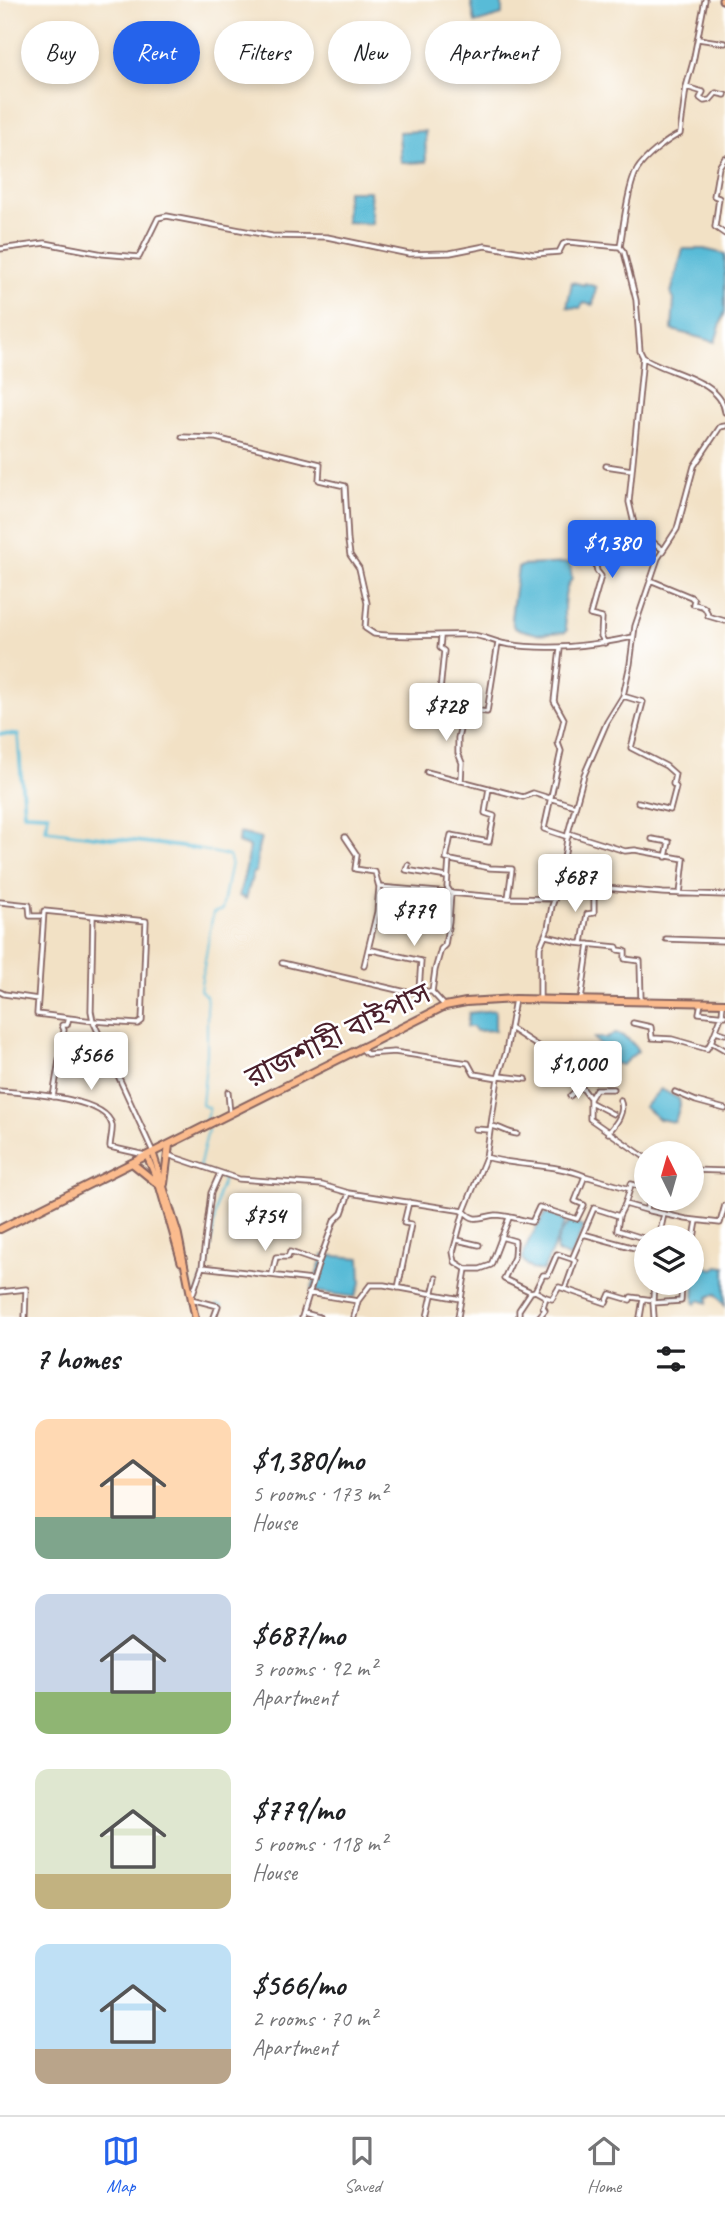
<!DOCTYPE html>
<meta charset="utf-8">
<style>
body{margin:0;font-family:Caveat,"Noto Sans Bengali",sans-serif;background:#f2f2f2;color:#202124;height:100vh;display:flex;flex-direction:column;font-size:26px;white-space:nowrap}
*{box-sizing:border-box;margin:0}
p{font-size:23px;color:#757577}
.icon{flex:none;width:38px;height:38px;fill:none;stroke:currentColor;stroke-width:2;stroke-linecap:round;stroke-linejoin:round}
.map{position:relative;height:1317px;overflow:hidden}
.panel{display:flex;flex-direction:column;background:#fff;flex:1}
.panel>*{flex:none}
.banner{position:absolute;left:21px;top:21px;width:684px;height:63px;display:flex;gap:14px}
.needle{width:46px;rotate:355deg}
.controls{position:absolute;left:634px;top:1141px;display:grid;gap:14px}
.controls a{display:grid;place-items:center;width:70px;height:70px;border-radius:50%;background:#fff;box-shadow:0 4px 10px #0003;font-size:35px}
.price{position:absolute;translate:-50% -60px;padding:0 16px;border-radius:7px;background:#fff;color:#222;font-size:23px;line-height:46px;filter:drop-shadow(0 2px 4px #0008)}
.price::after{content:'';position:absolute;left:50%;top:42px;width:21px;height:16px;margin-left:-10px;background:inherit;clip-path:polygon(0 0,100% 0,50% 100%)}
.price.active{background:#2563eb;color:#fff}
ul{padding:0;list-style:none}
li{display:flex;align-items:center;gap:21px;height:175px;padding:0 35px}
li span{display:grid;place-items:center;flex:none;width:196px;height:140px;border-radius:14px;color:#555}
li>.icon{margin-inline-start:auto}
span .icon{width:84px;height:84px;fill:#fffc;stroke-width:1}
li b{font-size:30px}
h2{display:flex;justify-content:space-between;align-items:center;height:84px;padding:0 35px;font-size:30px}
.pill{padding:0 24px;border-radius:32px;background:#fff;box-shadow:0 4px 10px #0003;font-size:24px;line-height:63px}
.pill.active{background:#2563eb;color:#fff}
.tabs{display:flex;justify-content:space-around;align-items:center;height:98px;border-top:2px solid #e0e0e0;background:#fff;font-size:19px;color:#757577}
.tabs a{display:grid;justify-items:center;gap:4px}
.tabs .active{color:#2563eb}
.map>svg:first-child{display:block}
</style>
<div class="map">
<svg width="725" height="1317" viewBox="0 0 725 1317">
<rect width="100%" height="100%" fill="#fff"/>
<filter id="ink" filterUnits="userSpaceOnUse"><feTurbulence type="fractalNoise" baseFrequency=".0143" numOctaves="2"/><feDisplacementMap in="SourceGraphic" scale="14" xChannelSelector="R" yChannelSelector="G"/><feConvolveMatrix kernelMatrix="1 2 1 2 8 2 1 2 1" color-interpolation-filters="sRGB"/></filter>
<filter id="wash" filterUnits="userSpaceOnUse"><feTurbulence type="fractalNoise" baseFrequency=".00686" numOctaves="4" result="noise"/><feDisplacementMap in="SourceGraphic" scale="28" xChannelSelector="R" yChannelSelector="G"/><feGaussianBlur stdDeviation="1.57" result="paint"/><feColorMatrix in="noise" values="0 0 0 0 0 0 0 0 0 0 0 0 0 0 0 0 0 1.4 0 .05"/><feComposite in="paint" operator="in"/></filter>
<g filter="url(#wash)">
<rect width="100%" height="100%" fill="#f2e1c5"/>
<!-- water -->
<path fill="#59bbd7" stroke="#526d81" stroke-width="2" d="M471,0H502V15L475,23Z
M425,131L426,162L401,163L399,132Z
M347,191H370L372,224L346,222Z
M683,249H704L725,254V311L715,342L672,330L674,300L671,293Z
M572,282L584,285L585,283L596,287L593,305L584,303L580,308L567,307Z
M570,563L572,579C563,588 562,617 567,630L565,632L537,634L514,628L511,618L518,568L524,565Z
M239,833L261,838L258,849L256,872L253,873L246,899L239,896L246,868L249,847L238,843Z
M495,1010V1030L476,1031L473,1027H467L469,1013Z
M614,1034C624,1034 633,1042 638,1051L622,1065L613,1063L612,1058L605,1057L603,1049L594,1038H606Z
M661,1089L679,1099L680,1105L675,1122L659,1119L644,1107Z
M546,1213L566,1220L543,1271L531,1269L522,1259L529,1240Z
M570,1222L584,1227L570,1258L557,1252C555,1241 562,1230 570,1222Z
M323,1255L360,1258L361,1283L355,1297L311,1291Z
M702,1266L714,1269L718,1266L725,1267V1306L716,1294L708,1297L707,1303L699,1300L696,1304L694,1302L695,1274L698,1267Z"/>
<g fill="none" stroke-linecap="round" stroke-linejoin="round">
<!-- stream -->
<path stroke="#59bbd7" stroke-width="2" d="M198,849L229,856L231,862L222,910L213,913L200,990L206,996L207,1001V1053L202,1105L209,1108L205,1122
M198,1300L195,1296L208,1266L218,1194L224,1179L199,1168L208,1130
M217,1305L222,1306L218,1317"/>
<!-- canal -->
<path stroke="#59bbd7" stroke-width="3.5" d="M0,734L18,735L24,813L48,814L46,830L198,849"/>
</g>
</g>
<g filter="url(#ink)">
<g fill="none" stroke-linecap="round" stroke-linejoin="round">
<!-- minor casing -->
<g stroke="#856361" stroke-width="7">
<path id="minor" d="M705,0L693,62L686,87L680,134C668,139 644,158 637,170C628,185 623,228 620,247L624,252L636,300L640,351L643,357C665,373 721,379 725,412
M698,39L725,43
M686,87L703,92L700,98L704,101L710,100L716,93L725,95
M725,158L719,167L714,196L719,198L715,227L725,234
M0,249L45,243L103,254L139,257L158,218L167,216L272,236L327,237L409,254L450,253L485,246L534,254L559,252L563,244L568,242L620,247
M643,357L629,502L635,528L663,550
M182,437L216,438L320,464L319,480L345,486L348,541L350,555L359,568L367,603L365,628L374,634C406,638 438,634 470,635C483,635 493,642 506,644C549,651 590,646 633,637
M606,466L632,470
M573,561H595L597,571L601,576L590,615L602,618L601,636L605,643
M650,580L691,597L694,600L693,604C703,606 706,606 708,616L725,621
M441,637L440,648L444,651L439,701L442,705L487,712L498,643
M560,649L554,701L564,719L558,743L561,751L544,829L568,837
M623,696L643,702L631,748L666,766L675,774L673,784L676,787L670,810L638,802
M427,772L523,797L533,793L575,806
M461,781L462,763L458,753V738L465,708
M489,788L485,813L494,816L489,842L451,835L446,859L490,868L512,869L508,898
M568,833L625,851L635,850L684,859L680,894
M345,837L357,855L355,869L375,872L379,887
M652,839L669,842L666,857
M408,865L406,870L447,877
M560,884L663,893L725,895
M0,902L29,905L30,916H43
M93,916L91,1011L93,1021L37,1014L44,911L146,921L142,1021L138,1024L93,1021L153,1152
M546,936L576,943L617,947L618,950L625,951V959L640,961L641,1001
M666,939L725,941
M582,943L587,914L594,913V887
M368,949L421,961L419,990L432,992
M282,963L406,992H421
M364,966L377,912L379,887L508,898L554,899
M0,992L4,994L38,999
M540,999V947L548,928L552,906L560,884L568,833L584,775L607,722L623,696L630,664L635,626L658,558L677,529L694,466L720,427L725,426
M581,1000L589,944
M701,1003L699,1013L725,1016
M723,1003L722,1015L711,1042L725,1050
M445,1006L432,992L435,970L441,949L445,945L449,921L451,893L447,887L449,859
M633,1023L651,1027L652,1038L672,1039L707,1049L711,1042
M510,1028L562,1062L590,1098V1119L646,1158
M716,1031L725,1034
M360,1047L367,1054L394,1052L468,1063L474,1074L498,1078
M499,1076L526,1079
M0,1091C23,1093 106,1097 112,1125C113,1131 110,1140 110,1147L145,1155
M228,1092L230,1114
M675,1092L696,1101L725,1109
M570,1096L581,1086
M53,1097L64,1030L62,1025H67L69,1018
M590,1099L596,1089H613
M592,1103L613,1114
M491,1126C501,1127 507,1133 517,1134
M475,1129L490,1130
M608,1133C616,1124 626,1112 620,1100
M168,1155L239,1179L322,1185L349,1193
M486,1157C518,1167 554,1163 585,1176
M691,1170L725,1171
M650,1199L646,1210L686,1219L720,1223L725,1205
M625,1204L630,1189
M619,1216L617,1230L646,1239
M583,1234L646,1251
M501,1237L515,1241L514,1257L504,1279L531,1292L535,1291L543,1275H548L557,1254L572,1259
M659,1237L664,1214
M457,1240L479,1245
M691,1255L697,1221
M202,1267L312,1280
M466,1269H480L491,1265L509,1218
M272,1274L276,1257H288L290,1252L319,1262
M398,1288L411,1224L404,1223L409,1202
M565,1289L575,1261L572,1259L594,1208L619,1216L625,1204L646,1210
M535,1291L546,1297L543,1307L545,1310L539,1317
M0,1292L26,1289L25,1317
M308,1293L358,1301L370,1285H384L461,1299
M546,1297L552,1299L559,1287L606,1303L610,1294L630,1300L631,1297L653,1300V1303L681,1301L682,1283
M653,1300L654,1283
M653,1303L654,1317
M304,1313L319,1317
M214,1317L218,1306L191,1299L202,1267L211,1193L220,1173
M302,1317L319,1262L334,1221L342,1213L349,1193L464,1211C475,1224 482,1216 496,1215C507,1215 521,1220 532,1222L539,1207L577,1219L584,1205L575,1201L585,1176L630,1189L631,1184L646,1188
M354,1317L358,1301
M427,1317L436,1278
M458,1317L466,1269L455,1262L453,1252L464,1211L486,1157L498,1078L506,1052L515,999
M519,1317V1310L531,1292
M640,1317L643,1299"/>
</g>
<!-- major casing -->
<g stroke="#856361" stroke-width="9">
<path id="major" d="M722,0L725,1
M153,1153L178,1233L195,1317
M147,1156L159,1185L181,1262"/>
</g>
<!-- highway casing -->
<g stroke="#856361" stroke-width="10">
<path id="highway" d="M132,1163L159,1185
M164,1184L169,1145
M0,1229L445,1006L466,1002L515,999L725,1003"/>
</g>
<!-- minor -->
<use href="#minor" stroke="#fff" stroke-width="3.5"/>
<!-- major -->
<use href="#major" stroke="#fbbb8d" stroke-width="5"/>
<!-- highway -->
<use href="#highway" stroke="#fbbb8d" stroke-width="6"/>
</g>
</g>
<g text-anchor="middle" stroke-width="5" stroke-linejoin="round" paint-order="stroke">
<!-- street labels -->
<g font-size="30" fill="#4a1f2b" stroke="#fff">
<text transform="translate(338 1035) rotate(-26)" y="10">রাজশাহী বাইপাস</text>
</g>
</g>
</svg>
<div class="controls">
<a><svg class="needle" viewBox="-14 -14 28 28"><path d="M0-13l5 13h-10z" fill="#e53935"/><path d="M0 13l5-13h-10z" fill="#757577"/></svg></a>
<a><svg class="icon" aria-label="layers" viewBox="0 0 24 24"><path d="M12 4l9 5-9 5-9-5zM3 14l9 5 9-5"/></svg></a>
</div>
<b class="price active" style="left:612px;top:580px">$1,380</b>
<b class="price" style="left:446px;top:743px">$728</b>
<b class="price" style="left:575px;top:914px">$687</b>
<b class="price" style="left:414px;top:948px">$779</b>
<b class="price" style="left:91px;top:1092px">$566</b>
<b class="price" style="left:578px;top:1101px">$1,000</b>
<b class="price" style="left:265px;top:1253px">$754</b>
<div class="banner">
<a class="pill">Buy</a>
<a class="pill active">Rent</a>
<a class="pill">Filters</a>
<a class="pill">New</a>
<a class="pill">Apartment</a>
</div>
</div>
<section class="panel">
<h2>7 homes<svg class="icon" aria-label="filters" viewBox="0 0 24 24"><path d="M4 7h16M4 17h16"/><circle cx="9" cy="7" r="2"/><circle cx="15" cy="17" r="2"/></svg></h2>
<ul>
<li><span style="background:linear-gradient(#ffd9b3 70%,#7fa58c 0)"><svg class="icon" aria-label="home" viewBox="0 0 24 24"><path d="M3 11l9-7 9 7M6 9v11h12V9"/></svg></span><div><b>$1,380/mo</b><p>5 rooms · 173 m²</p><p>House</p></div></li>
<li><span style="background:linear-gradient(#c9d6e8 70%,#8fb573 0)"><svg class="icon" aria-label="home" viewBox="0 0 24 24"><path d="M3 11l9-7 9 7M6 9v11h12V9"/></svg></span><div><b>$687/mo</b><p>3 rooms · 92 m²</p><p>Apartment</p></div></li>
<li><span style="background:linear-gradient(#dfe7d0 75%,#c2b280 0)"><svg class="icon" aria-label="home" viewBox="0 0 24 24"><path d="M3 11l9-7 9 7M6 9v11h12V9"/></svg></span><div><b>$779/mo</b><p>5 rooms · 118 m²</p><p>House</p></div></li>
<li><span style="background:linear-gradient(#bfe0f5 75%,#b9a48a 0)"><svg class="icon" aria-label="home" viewBox="0 0 24 24"><path d="M3 11l9-7 9 7M6 9v11h12V9"/></svg></span><div><b>$566/mo</b><p>2 rooms · 70 m²</p><p>Apartment</p></div></li>
</ul>
</section>
<nav class="tabs">
<a class="active"><svg class="icon" aria-label="map" viewBox="0 0 24 24"><path d="M3 6l6-2 6 2 6-2v14l-6 2-6-2-6 2zM9 4v14M15 6v14"/></svg>Map</a>
<a><svg class="icon" aria-label="saved" viewBox="0 0 24 24"><path d="M7 4h10v16l-5-4-5 4z"/></svg>Saved</a>
<a><svg class="icon" aria-label="home" viewBox="0 0 24 24"><path d="M3 11l9-7 9 7M6 9v11h12V9"/></svg>Home</a>
</nav>
